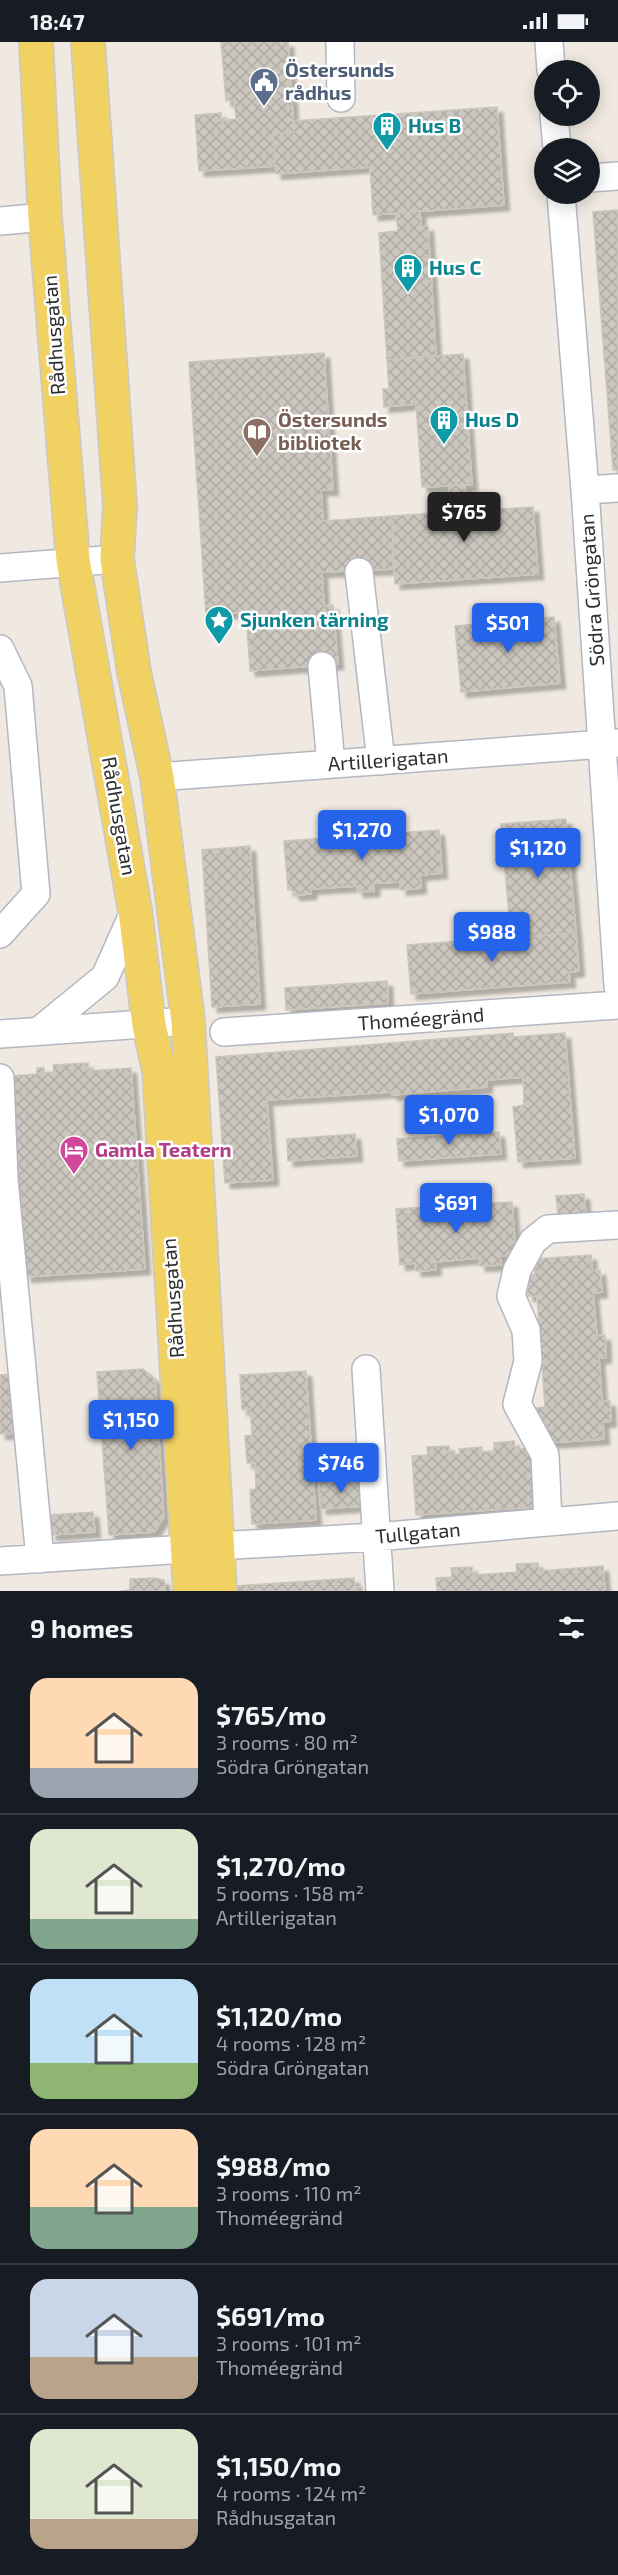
<!DOCTYPE html>
<meta charset="utf-8">
<style>
body{margin:0;font-family:"Exo 2",sans-serif;background:#242831;color:#f1f3f6;height:100vh;display:flex;flex-direction:column;font-size:22px;white-space:nowrap}
*{box-sizing:border-box;margin:0}
p{font-size:20px;color:#9ea1a6}
.icon{flex:none;width:33px;height:33px;fill:none;stroke:currentColor;stroke-width:2;stroke-linecap:round;stroke-linejoin:round}
.map{position:relative;height:1549px;overflow:hidden}
.details{display:flex;flex-direction:column;background:#171b24;flex:1}
.details>*{flex:none}
.controls{position:absolute;left:534px;top:18px;display:grid;gap:12px}
.controls a{display:grid;place-items:center;width:66px;height:66px;border-radius:50%;background:#171b24;box-shadow:0 3px 15px #0003;font-size:30px}
.price{position:absolute;translate:-50% -51px;padding:0 14px;border-radius:6px;background:#2563eb;color:#fff;font-size:20px;line-height:39px;filter:drop-shadow(0 2px 3px #0008)}
.price::after{content:'';position:absolute;left:50%;top:36px;width:18px;height:14px;margin-left:-9px;background:inherit;clip-path:polygon(0 0,100% 0,50% 100%)}
.price.active{background:#222;color:#fff}
ul{padding:0;list-style:none}
li{display:flex;align-items:center;gap:18px;height:150px;padding:0 30px}
li+li{border-top:2px solid #363941}
li span{display:grid;place-items:center;flex:none;width:168px;height:120px;border-radius:18px;color:#555}
li>.icon{margin-inline-start:auto}
span .icon{width:72px;height:72px;fill:#fffc;stroke-width:1}
li b{font-size:26px}
h2{display:flex;justify-content:space-between;align-items:center;height:72px;padding:0 30px;font-size:26px}
.status{display:flex;justify-content:space-between;align-items:center;height:42px;padding:0 30px;background:#171b24;direction:ltr}
.status svg{height:16px;fill:currentColor}
.map>svg:first-child{display:block}
</style>
<div class="status"><b>18:47</b><svg viewBox="0 0 49 12"><path d="M0 12V9h3v3zM5 12V6h3v6zM10 12V3h3v9zM15 12V0h3v12zM26 1h20v11H26zM47 4h2v5h-2z"/></svg></div>
<div class="map">
<svg width="618" height="1549" viewBox="0 0 618 1549">
<defs>
<pattern id="building-cross-hatch" width="8" height="8" patternUnits="userSpaceOnUse" patternTransform="scale(1.5)"><rect width="8" height="8" fill="#cbc7bf"/><path d="M0 0l8 8M0 8l8-8" fill="none" stroke="#afaba4"/></pattern>
<filter id="shadow"><feDropShadow dx="5.5" dy="5.5" stdDeviation="1.5" flood-color="#0004"/></filter>
</defs>
<rect width="100%" height="100%" fill="#efe9e1"/>
<!-- building -->
<path fill="url(#building-cross-hatch)" stroke="#cbc5ba" stroke-width="1.5" filter="url(#shadow)" d="M221,0H288L294,90L273,92L275,124L199,129L195,73L221,71V79L236,77L234,58L226,59Z
M497,65L504,163L373,173L370,125L276,132L273,92L294,90L293,79Z
M618,168V428H613L593,170Z
M420,169L421,185L428,184L436,313L387,318L379,191L398,189L396,171Z
M324,311L333,448H321L323,479L392,474L393,527L322,530L324,564L333,563L338,622L250,629L246,570L206,573L189,320Z
M463,312L472,443L422,445L416,362L384,365L383,347H389L387,318Z
M449,443H465L467,469L533,465L538,532L395,542L392,474L451,470Z
M554,575L560,641L461,650L455,584Z
M566,777L576,891L511,896L501,782Z
M439,788L442,831L420,833L421,846L401,848L400,840L374,841V849L358,850L357,844L311,847V852L294,853L293,848H288L284,799Z
M250,804L260,962L212,965L202,808Z
M576,891L579,929L569,930L570,940L411,952L407,903Z
M387,939L388,961L286,968L285,946Z
M513,991V995L565,991L575,1116L518,1120L513,1065L524,1063L523,1035L487,1038V1045L392,1053L391,1050L267,1058L273,1138L225,1141L216,1015Z
M88,1021V1029L131,1026L145,1227L26,1235L20,1150H11V1034L37,1032V1026H44V1031L54,1030L53,1023Z
M499,1090L501,1112L399,1119L397,1097Z
M355,1092L357,1114L288,1119L287,1097Z
M584,1152L586,1173L558,1174L556,1154Z
M512,1160L516,1213L500,1214L501,1223L480,1224L479,1216L435,1220L436,1228L416,1229L415,1221L400,1223L396,1167Z
M591,1213L592,1229L600,1228L602,1250L593,1251L597,1294L605,1293L606,1316H599L602,1359H610L611,1379L603,1380L604,1397L546,1401L545,1383H539L537,1366L545,1365L537,1254H528L526,1233H535L534,1217Z
M143,1327L155,1337L164,1475L154,1490L109,1493L97,1330Z
M306,1329L316,1478L252,1482L250,1448L256,1447L255,1421H247L245,1394L252,1393L250,1367L242,1368L240,1333Z
M12,1332L16,1391L0,1392V1333Z
M514,1399L515,1407L531,1406L535,1465L416,1473L412,1414L428,1413L427,1405L449,1404V1413L460,1412L459,1407L482,1405V1410L494,1409V1401Z
M361,1436L363,1464L321,1467L319,1439Z
M93,1470L95,1490L51,1493L49,1473Z
M538,1521L539,1529L603,1524L605,1549H437L436,1536L452,1535L451,1526L472,1525L473,1533L517,1530L516,1522Z
M153,1536L164,1538L165,1549H121L130,1548V1537Z
M354,1536L355,1545H362V1549H236L235,1544Z"/>
<g fill="none" stroke-linecap="round" stroke-linejoin="round">
<!-- minor casing -->
<g stroke="#b4b7c1" stroke-width="30">
<path id="minor" d="M340,0L341,56
M549,0L551,28
M554,74L557,106
M590,136L618,134
M561,152L585,448L618,944
M0,179L45,175
M585,448L618,446
M0,526L117,517
M359,530L381,719
M0,607L18,644L36,852L0,892
M322,624L331,722
M157,735L618,701
M39,989L105,935L135,868
M224,990L618,963
M0,992L188,979
M0,1036L4,1137L40,1517
M366,1327L380,1549
M548,1480L545,1413L517,1362L528,1319L526,1288L511,1254L517,1228L533,1199L548,1187L618,1183
M217,1504L376,1495L618,1474
M0,1519L186,1507"/>
</g>
<!-- major casing -->
<g stroke="#c9c9c9" stroke-width="36">
<path id="major" d="M36,0L45,175L73,518L135,868L149,983L159,1028L190,1549
M88,0L120,464L117,517L134,630L157,735L188,979L220,1549"/>
</g>
<!-- minor -->
<use href="#minor" stroke="#fff" stroke-width="27"/>
<!-- major -->
<use href="#major" stroke="#f2d163" stroke-width="33"/>
</g>
<!-- icons -->
<defs>
<g id="civic-pin" transform="scale(1.5)"><path d="M0 17L-7.5 6A9.5 9.5 0 1 1 7.5 6Z" fill="#5c6f8a" stroke="#fff"/><path d="M-.6-6.5H3V-4.5H.6V-3L4-1V1h2V6H-6V1h2V-1L-.6-3ZM-1.2 2.5V6h2.4V2.5Z" fill="#fff"/></g>
<g id="building-pin" transform="scale(1.5)"><path d="M0 17L-7.5 6A9.5 9.5 0 1 1 7.5 6Z" fill="#0f9aa8" stroke="#fff"/><path d="M-4-6H4V6H1V3H-1V6H-4ZM-2.5-4.3h1.7v1.8h-1.7ZM.8-4.3h1.7v1.8H.8ZM-2.5-1h1.7V.8h-1.7ZM.8-1h1.7V.8H.8Z" fill="#fff"/></g>
<g id="library-pin" transform="scale(1.5)"><path d="M0 17L-7.5 6A9.5 9.5 0 1 1 7.5 6Z" fill="#8d6e63" stroke="#fff"/><path d="M-6-4Q-3-5.5-.7-3.5V5Q-3 3-6 4ZM6-4Q3-5.5 .7-3.5V5Q3 3 6 4Z" fill="#fff"/></g>
<g id="sight-pin" transform="scale(1.5)"><path d="M0 17L-7.5 6A9.5 9.5 0 1 1 7.5 6Z" fill="#0f9aa8" stroke="#fff"/><path d="M0-6L1.8-2.2L6-1.7L2.9 1.2L3.7 5.4L0 3.3L-3.7 5.4L-2.9 1.2L-6-1.7L-1.8-2.2Z" fill="#fff"/></g>
<g id="hotel-pin" transform="scale(1.5)"><path d="M0 17L-7.5 6A9.5 9.5 0 1 1 7.5 6Z" fill="#d1479c" stroke="#fff"/><path d="M-6-4.5h1.5V1H6V5H4.5V3h-9V5H-6ZM-4 0a1.8 1.8 0 1 1 3.6 0ZM.5 0V-2.5h3Q6-2.5 6 0Z" fill="#fff"/></g>
</defs>
<g fill-rule="evenodd">
<use href="#civic-pin" x="264" y="40"/>
<use href="#building-pin" x="387" y="84"/>
<use href="#building-pin" x="408" y="226"/>
<use href="#building-pin" x="444" y="378"/>
<use href="#library-pin" x="257" y="390"/>
<use href="#sight-pin" x="219" y="578"/>
<use href="#hotel-pin" x="74" y="1108"/>
</g>
<g text-anchor="middle" stroke-width="5" stroke-linejoin="round" paint-order="stroke">
<!-- service labels -->
<g font-size="20" font-weight="bold" fill="#4e5e75" stroke="#fff" text-anchor="start">
<text x="285" y="35">Östersunds<tspan x="285" dy="23">rådhus</tspan></text>
</g>
<!-- culture labels -->
<g font-size="20" font-weight="bold" fill="#0d838f" stroke="#fff" text-anchor="start">
<text x="408" y="91">Hus B</text>
<text x="429" y="233">Hus C</text>
<text x="465" y="385">Hus D</text>
<text x="240" y="585">Sjunken tärning</text>
</g>
<!-- street labels -->
<g font-size="20" fill="#2e2e2e" stroke="#fff">
<text transform="translate(54 293) rotate(-94)" y="7">Rådhusgatan</text>
<text transform="translate(592 548) rotate(-94)" y="7">Södra Gröngatan</text>
<text transform="translate(388 718) rotate(-4)" y="7">Artillerigatan</text>
<text transform="translate(119 774) rotate(80)" y="7">Rådhusgatan</text>
<text transform="translate(421 977) rotate(-4)" y="7">Thoméegränd</text>
<text transform="translate(173 1256) rotate(-94)" y="7">Rådhusgatan</text>
<text transform="translate(418 1491) rotate(-5)" y="7">Tullgatan</text>
</g>
<!-- education labels -->
<g font-size="20" font-weight="bold" fill="#785e54" stroke="#fff" text-anchor="start">
<text x="278" y="385">Östersunds<tspan x="278" dy="23">bibliotek</tspan></text>
</g>
<!-- hotel labels -->
<g font-size="20" font-weight="bold" fill="#b23c85" stroke="#fff" text-anchor="start">
<text x="95" y="1115">Gamla Teatern</text>
</g>
</g>
</svg>
<div class="controls">
<a><svg class="icon" aria-label="locate" viewBox="0 0 24 24"><circle cx="12" cy="12" r="6"/><path d="M12 2v4M12 18v4M2 12h4M18 12h4"/></svg></a>
<a><svg class="icon" aria-label="layers" viewBox="0 0 24 24"><path d="M12 4l9 5-9 5-9-5zM3 14l9 5 9-5"/></svg></a>
</div>
<b class="price active" style="left:464px;top:501px">$765</b>
<b class="price" style="left:508px;top:612px">$501</b>
<b class="price" style="left:362px;top:819px">$1,270</b>
<b class="price" style="left:538px;top:837px">$1,120</b>
<b class="price" style="left:492px;top:921px">$988</b>
<b class="price" style="left:449px;top:1104px">$1,070</b>
<b class="price" style="left:456px;top:1192px">$691</b>
<b class="price" style="left:131px;top:1409px">$1,150</b>
<b class="price" style="left:341px;top:1452px">$746</b>
</div>
<section class="details">
<h2>9 homes<svg class="icon" aria-label="filters" viewBox="0 0 24 24"><path d="M4 7h16M4 17h16"/><circle cx="9" cy="7" r="2"/><circle cx="15" cy="17" r="2"/></svg></h2>
<ul>
<li><span style="background:linear-gradient(#ffd9b3 75%,#9aa5b1 0)"><svg class="icon" aria-label="home" viewBox="0 0 24 24"><path d="M3 11l9-7 9 7M6 9v11h12V9"/></svg></span><div><b>$765/mo</b><p>3 rooms · 80 m²</p><p>Södra Gröngatan</p></div></li>
<li><span style="background:linear-gradient(#dfe7d0 75%,#7fa58c 0)"><svg class="icon" aria-label="home" viewBox="0 0 24 24"><path d="M3 11l9-7 9 7M6 9v11h12V9"/></svg></span><div><b>$1,270/mo</b><p>5 rooms · 158 m²</p><p>Artillerigatan</p></div></li>
<li><span style="background:linear-gradient(#bfe0f5 70%,#8fb573 0)"><svg class="icon" aria-label="home" viewBox="0 0 24 24"><path d="M3 11l9-7 9 7M6 9v11h12V9"/></svg></span><div><b>$1,120/mo</b><p>4 rooms · 128 m²</p><p>Södra Gröngatan</p></div></li>
<li><span style="background:linear-gradient(#ffd9b3 65%,#7fa58c 0)"><svg class="icon" aria-label="home" viewBox="0 0 24 24"><path d="M3 11l9-7 9 7M6 9v11h12V9"/></svg></span><div><b>$988/mo</b><p>3 rooms · 110 m²</p><p>Thoméegränd</p></div></li>
<li><span style="background:linear-gradient(#c9d6e8 65%,#b9a48a 0)"><svg class="icon" aria-label="home" viewBox="0 0 24 24"><path d="M3 11l9-7 9 7M6 9v11h12V9"/></svg></span><div><b>$691/mo</b><p>3 rooms · 101 m²</p><p>Thoméegränd</p></div></li>
<li><span style="background:linear-gradient(#dfe7d0 75%,#b9a48a 0)"><svg class="icon" aria-label="home" viewBox="0 0 24 24"><path d="M3 11l9-7 9 7M6 9v11h12V9"/></svg></span><div><b>$1,150/mo</b><p>4 rooms · 124 m²</p><p>Rådhusgatan</p></div></li>
</ul>
</section>
